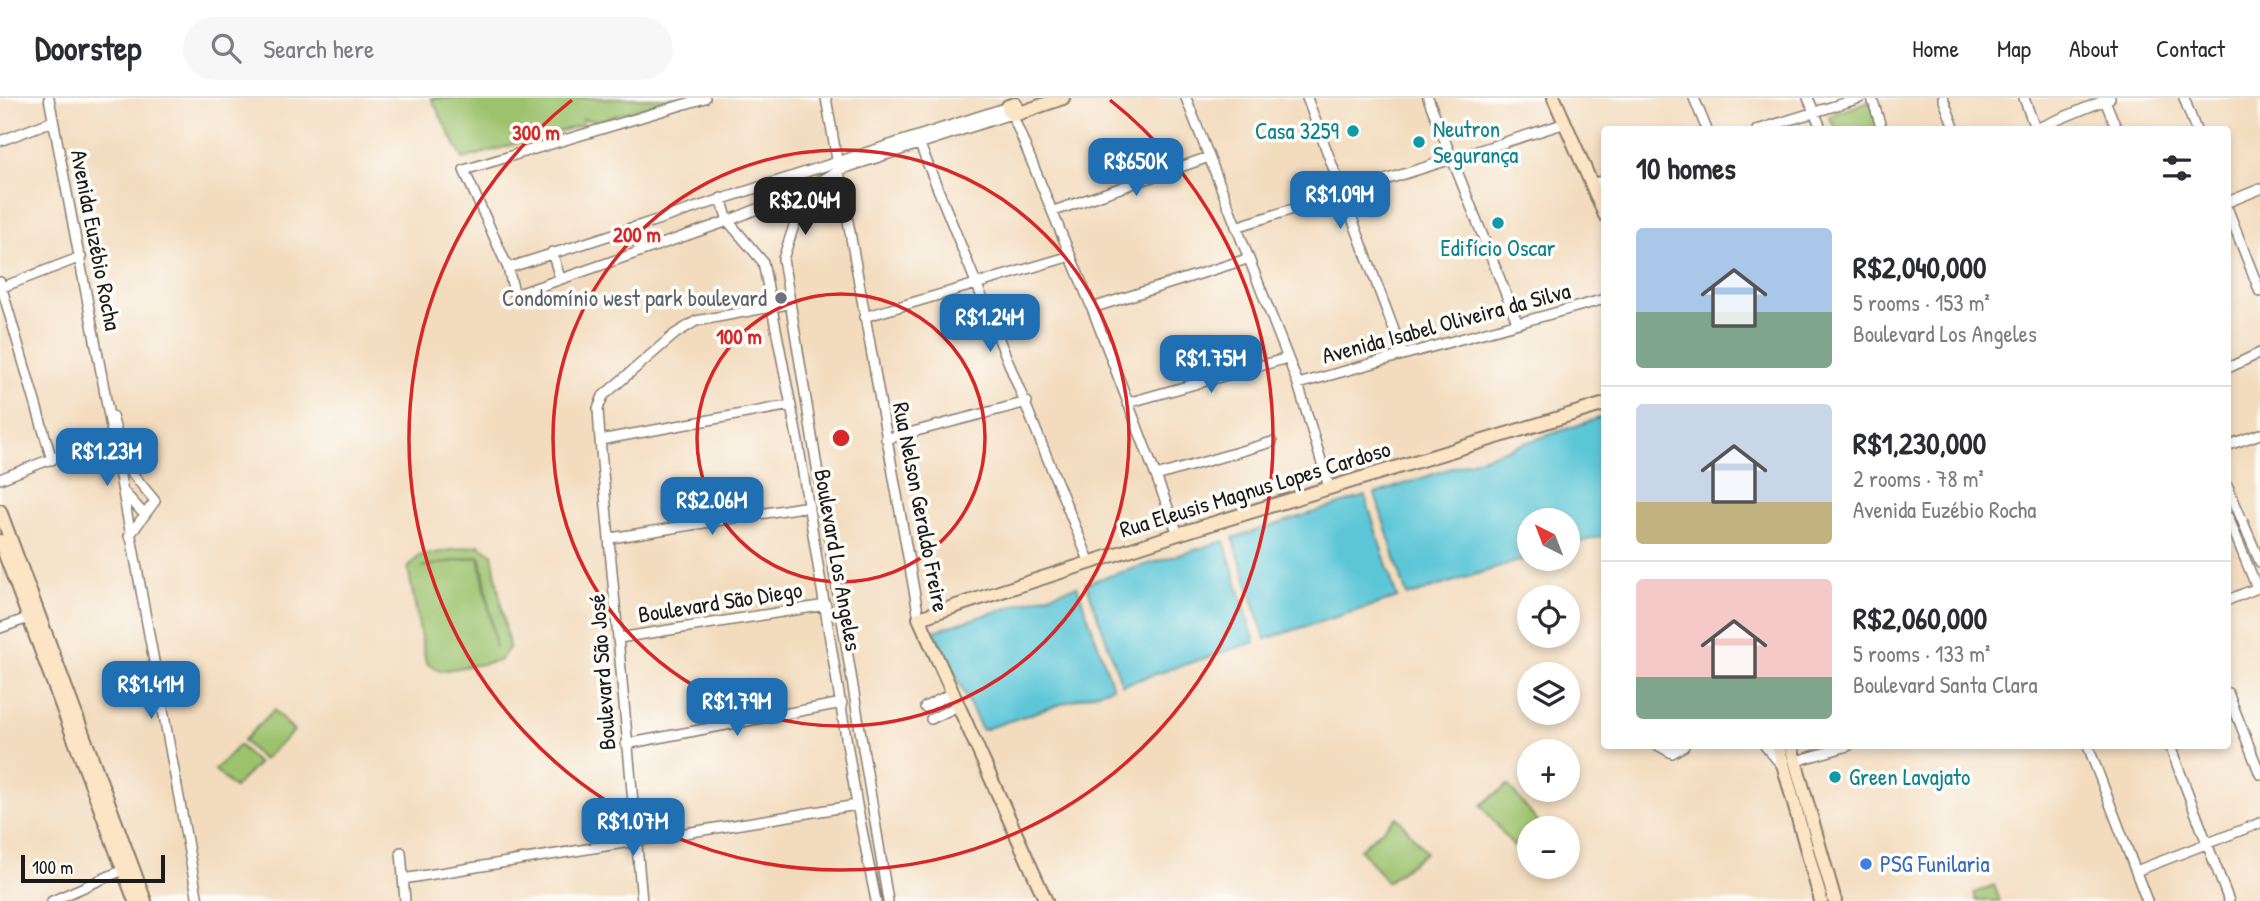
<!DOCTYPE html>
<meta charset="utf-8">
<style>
body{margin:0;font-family:"Patrick Hand",sans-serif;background:#f7f7f7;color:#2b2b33;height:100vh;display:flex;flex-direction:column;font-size:26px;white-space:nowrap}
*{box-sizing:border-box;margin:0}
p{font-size:23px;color:#7c7c81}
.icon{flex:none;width:38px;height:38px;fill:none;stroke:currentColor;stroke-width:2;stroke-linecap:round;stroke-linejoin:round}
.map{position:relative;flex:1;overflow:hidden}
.side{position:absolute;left:1601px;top:28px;width:630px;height:623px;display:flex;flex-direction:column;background:#fff;border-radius:7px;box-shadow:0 4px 10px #0003}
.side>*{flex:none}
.needle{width:46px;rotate:318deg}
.tools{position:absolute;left:1517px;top:410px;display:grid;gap:14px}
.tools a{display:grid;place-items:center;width:63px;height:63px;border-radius:50%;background:#fff;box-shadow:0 4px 10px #0003;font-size:35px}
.scale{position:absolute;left:21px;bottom:18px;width:144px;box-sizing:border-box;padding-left:7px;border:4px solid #1c1c1c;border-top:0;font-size:19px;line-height:24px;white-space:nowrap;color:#1c1c1c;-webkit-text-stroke:5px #fdfcf7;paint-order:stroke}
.price{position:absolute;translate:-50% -60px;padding:0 16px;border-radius:14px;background:#1f6fb2;color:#fff;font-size:23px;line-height:46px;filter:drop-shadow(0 2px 4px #0008)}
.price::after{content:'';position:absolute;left:50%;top:42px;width:21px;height:16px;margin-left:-10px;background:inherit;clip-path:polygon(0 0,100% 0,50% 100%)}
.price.current{background:#222;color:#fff}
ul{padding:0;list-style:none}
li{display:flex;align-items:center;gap:21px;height:175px;padding:0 35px}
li+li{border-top:2px solid #e1e1e2}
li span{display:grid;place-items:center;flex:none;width:196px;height:140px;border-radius:7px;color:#555}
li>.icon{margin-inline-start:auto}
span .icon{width:84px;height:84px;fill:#fffc;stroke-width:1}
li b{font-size:30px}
h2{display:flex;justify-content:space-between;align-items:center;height:84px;padding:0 35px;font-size:30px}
header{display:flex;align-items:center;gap:42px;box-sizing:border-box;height:98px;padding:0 35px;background:#fff;border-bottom:2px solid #e1e1e2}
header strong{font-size:33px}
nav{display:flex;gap:38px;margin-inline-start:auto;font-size:24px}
.search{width:490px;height:63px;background:#f7f7f7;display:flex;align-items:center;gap:18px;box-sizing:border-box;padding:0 24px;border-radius:38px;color:#7c7c81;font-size:26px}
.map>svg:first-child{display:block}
</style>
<header>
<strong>Doorstep</strong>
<div class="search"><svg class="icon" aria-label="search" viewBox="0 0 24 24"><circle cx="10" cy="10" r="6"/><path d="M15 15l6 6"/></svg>Search here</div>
<nav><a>Home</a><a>Map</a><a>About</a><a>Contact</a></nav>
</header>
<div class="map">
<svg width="2260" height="803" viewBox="0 0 2260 803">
<rect width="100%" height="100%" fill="#fdfcf7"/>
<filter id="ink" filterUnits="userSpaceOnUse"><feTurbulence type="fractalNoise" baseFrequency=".0143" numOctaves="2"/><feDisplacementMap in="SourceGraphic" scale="14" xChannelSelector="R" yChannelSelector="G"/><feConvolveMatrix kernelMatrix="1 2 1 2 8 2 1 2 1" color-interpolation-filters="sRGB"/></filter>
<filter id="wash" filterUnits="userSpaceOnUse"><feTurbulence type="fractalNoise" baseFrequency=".00686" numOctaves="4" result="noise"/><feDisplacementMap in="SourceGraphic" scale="28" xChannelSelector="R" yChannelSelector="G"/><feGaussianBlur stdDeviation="1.57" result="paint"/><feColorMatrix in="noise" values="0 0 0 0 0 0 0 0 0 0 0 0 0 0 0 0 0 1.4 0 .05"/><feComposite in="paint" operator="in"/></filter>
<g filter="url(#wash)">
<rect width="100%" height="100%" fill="#f3dcbe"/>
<!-- green -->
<path fill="#9cc26d" stroke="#5c6f44" stroke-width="2" fill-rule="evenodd" d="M431,0H678L596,23L583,21L582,27L463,61Z
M1870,3L1880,31H1835L1829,18Z
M479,447L492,456L509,550L499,563L440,573L426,565L408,470L419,458ZM479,458L481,460L496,551L479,459L422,469Z
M274,612L294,633L263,662L243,643Z
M239,647L258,666L234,690L215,672Z
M1508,687L1540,727L1530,730L1529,735L1514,749L1481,707Z
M1397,719L1426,754L1387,784L1360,751Z
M1994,787L2000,803H1977L1974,795Z"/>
<!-- water -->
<path fill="#5cc6d7" stroke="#3c717a" stroke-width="2" d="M1605,318V437L1568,448V422H1530L1529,460L1407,498L1375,396Z
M1365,398L1397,500L1265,541L1233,440Z
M1224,443L1255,544L1122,587L1086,485Z
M1077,488L1113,589L982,632L934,533Z"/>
</g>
<g filter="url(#ink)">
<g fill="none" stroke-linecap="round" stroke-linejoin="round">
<!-- street casing -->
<g stroke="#887c6d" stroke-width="12">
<path id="street" d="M49,0L105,295
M705,0L464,72L508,170L514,194L521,195L728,123L806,91L839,72L1011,16
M826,0L919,520
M1186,0L1298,286L1329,389
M1307,0L1403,256
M1428,0L1517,224
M1694,0L1707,32
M1808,0L1822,32
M1872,0L1882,32
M1943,0L1955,32
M2024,0L2035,30
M2104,0L2117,32
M2184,0L2196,32
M1012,16L1092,210L1178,436
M1757,32L1860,0
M2033,32L2110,0
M918,42L1090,465
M0,43L53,23
M1591,86L1605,82
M806,91L783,161L888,803
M721,100L728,123L763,164L798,344L857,707L876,803
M2228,104L2260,91
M2228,112L2260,194
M1054,113L1209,59
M1236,129L1566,25
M630,130L641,153
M552,154L560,180
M508,170L1008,9
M0,184L52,362
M0,190L81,159
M1092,210L1247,161
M864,219L1071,158
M2228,270L2260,255
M1298,286L1605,201
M104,291L198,803
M1127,305L1288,260
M112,318L126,368L155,403L129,438
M886,341L1027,304
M600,342L791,307
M2228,347L2260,336
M1156,378L1272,344
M0,381L115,336
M2228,389L2260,464
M123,393L143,415
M2228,419L2257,490
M611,440L809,408
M2228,502L2260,489
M0,530L31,519
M619,540L826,507
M2228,595L2260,676
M925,609L954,594
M931,621L960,607
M626,646L842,605
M1659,648L1672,655L1684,648
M1765,648L1780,665
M2088,648L2147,803
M2170,648L2229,803
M1796,663L1848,648
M401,754L405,803
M2136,773L2260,725
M403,781L857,707
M52,803L123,772
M642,803L600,342L598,311L603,298L675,236L696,223L788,206"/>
</g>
<!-- secondary casing -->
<g stroke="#887c6d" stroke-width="16">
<path id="secondary" d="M1554,0L1605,117
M1018,13L1015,6L1008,8L1009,14L1014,17L1063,0
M0,413L145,803
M0,443L135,803
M1778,648L1821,803
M1791,648L1835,803
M1046,803L919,520L1178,436L1605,306"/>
</g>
<!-- street -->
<use href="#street" stroke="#fff" stroke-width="9"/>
<!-- secondary -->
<use href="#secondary" stroke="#fce5c4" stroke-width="12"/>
</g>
</g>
<!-- distance rings -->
<g fill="none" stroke="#d62828" stroke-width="3.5">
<circle cx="841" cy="340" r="144"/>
<circle cx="841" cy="340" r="288"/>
<path d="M1110 2A432 432 0 1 1 572 2"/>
</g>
<!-- markers -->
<g fill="#0f9aa8" stroke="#fdfcf7" stroke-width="2.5">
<circle cx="1353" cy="33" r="7"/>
<circle cx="1419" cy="44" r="7"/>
<circle cx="1498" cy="125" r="7"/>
<circle cx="1835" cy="679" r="7"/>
</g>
<circle fill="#6b7280" stroke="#fdfcf7" stroke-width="2.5" cx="781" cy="200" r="7"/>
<circle fill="#3f7fe0" stroke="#fdfcf7" stroke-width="2.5" cx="1866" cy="766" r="7"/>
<g text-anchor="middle" stroke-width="7" stroke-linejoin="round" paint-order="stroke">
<!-- culture labels -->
<g font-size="23" fill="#0d838f" stroke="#fdfcf7" text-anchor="start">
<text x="1433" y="39">Neutron<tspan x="1433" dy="26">Segurança</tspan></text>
<text x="1339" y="41" text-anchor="end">Casa 3259</text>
<text x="1498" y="158" text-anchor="middle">Edifício Oscar</text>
<text x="1849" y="687">Green Lavajato</text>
</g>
<!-- street labels -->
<g font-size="23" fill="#1c1c1c" stroke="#fdfcf7">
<text transform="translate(96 142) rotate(79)" y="8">Avenida Euzébio Rocha</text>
<text transform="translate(1446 225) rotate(-15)" y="8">Avenida Isabel Oliveira da Silva</text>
<text transform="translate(1255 391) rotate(-17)" y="8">Rua Eleusis Magnus Lopes Cardoso</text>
<text transform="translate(921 409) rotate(79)" y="8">Rua Nelson Geraldo Freire</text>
<text transform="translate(838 462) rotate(80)" y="8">Boulevard Los Angeles</text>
<text transform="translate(720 504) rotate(-9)" y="8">Boulevard São Diego</text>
<text transform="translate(602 574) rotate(-94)" y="8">Boulevard São José</text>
</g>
<!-- worship labels -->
<g font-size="23" fill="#5b616d" stroke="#fdfcf7" text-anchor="end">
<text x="767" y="208">Condomínio west park boulevard</text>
</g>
<!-- shop labels -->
<g font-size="23" fill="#366cbe" stroke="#fdfcf7" text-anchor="start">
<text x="1880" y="774">PSG Funilaria</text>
</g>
</g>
<circle cx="841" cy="340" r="10" fill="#d62828" stroke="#fdfcf7" stroke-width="3.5"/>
<g font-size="21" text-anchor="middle" font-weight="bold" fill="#d62828" stroke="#fdfcf7" stroke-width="7" stroke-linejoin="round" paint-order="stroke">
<text x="536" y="42">300 m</text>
<text x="637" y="144">200 m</text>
<text x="739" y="246">100 m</text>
</g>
</svg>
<div class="tools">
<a><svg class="needle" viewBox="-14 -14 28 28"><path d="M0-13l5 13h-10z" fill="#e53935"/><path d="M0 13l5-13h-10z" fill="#7c7c81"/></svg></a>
<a><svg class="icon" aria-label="locate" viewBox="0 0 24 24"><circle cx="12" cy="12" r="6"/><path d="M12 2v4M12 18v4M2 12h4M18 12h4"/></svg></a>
<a><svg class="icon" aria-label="layers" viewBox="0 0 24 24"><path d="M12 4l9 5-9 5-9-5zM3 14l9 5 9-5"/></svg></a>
<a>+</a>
<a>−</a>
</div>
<div class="scale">100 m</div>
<b class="price" style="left:1136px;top:100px">R$650K</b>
<b class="price" style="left:1340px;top:133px">R$1.09M</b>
<b class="price current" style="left:805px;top:139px">R$2.04M</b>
<b class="price" style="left:990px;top:256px">R$1.24M</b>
<b class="price" style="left:1211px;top:297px">R$1.75M</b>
<b class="price" style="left:107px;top:390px">R$1.23M</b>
<b class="price" style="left:712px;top:439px">R$2.06M</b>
<b class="price" style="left:151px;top:623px">R$1.41M</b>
<b class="price" style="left:737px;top:640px">R$1.79M</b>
<b class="price" style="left:633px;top:760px">R$1.07M</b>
<section class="side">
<h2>10 homes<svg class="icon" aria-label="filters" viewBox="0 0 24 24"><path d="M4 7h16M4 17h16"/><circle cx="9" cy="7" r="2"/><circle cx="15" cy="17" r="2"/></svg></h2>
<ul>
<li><span style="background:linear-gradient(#a9c7e8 60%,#7fa58c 0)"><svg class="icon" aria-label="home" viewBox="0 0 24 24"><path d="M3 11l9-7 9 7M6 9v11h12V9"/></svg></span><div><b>R$2,040,000</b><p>5 rooms · 153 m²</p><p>Boulevard Los Angeles</p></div></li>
<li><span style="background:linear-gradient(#c9d6e8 70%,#c2b280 0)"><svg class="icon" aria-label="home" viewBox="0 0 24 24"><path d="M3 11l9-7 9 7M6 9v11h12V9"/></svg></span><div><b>R$1,230,000</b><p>2 rooms · 78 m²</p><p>Avenida Euzébio Rocha</p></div></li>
<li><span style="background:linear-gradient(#f6c9c9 70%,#7fa58c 0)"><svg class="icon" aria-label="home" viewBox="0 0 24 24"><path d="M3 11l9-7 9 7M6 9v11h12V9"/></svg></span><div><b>R$2,060,000</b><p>5 rooms · 133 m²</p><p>Boulevard Santa Clara</p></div></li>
</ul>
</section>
</div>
